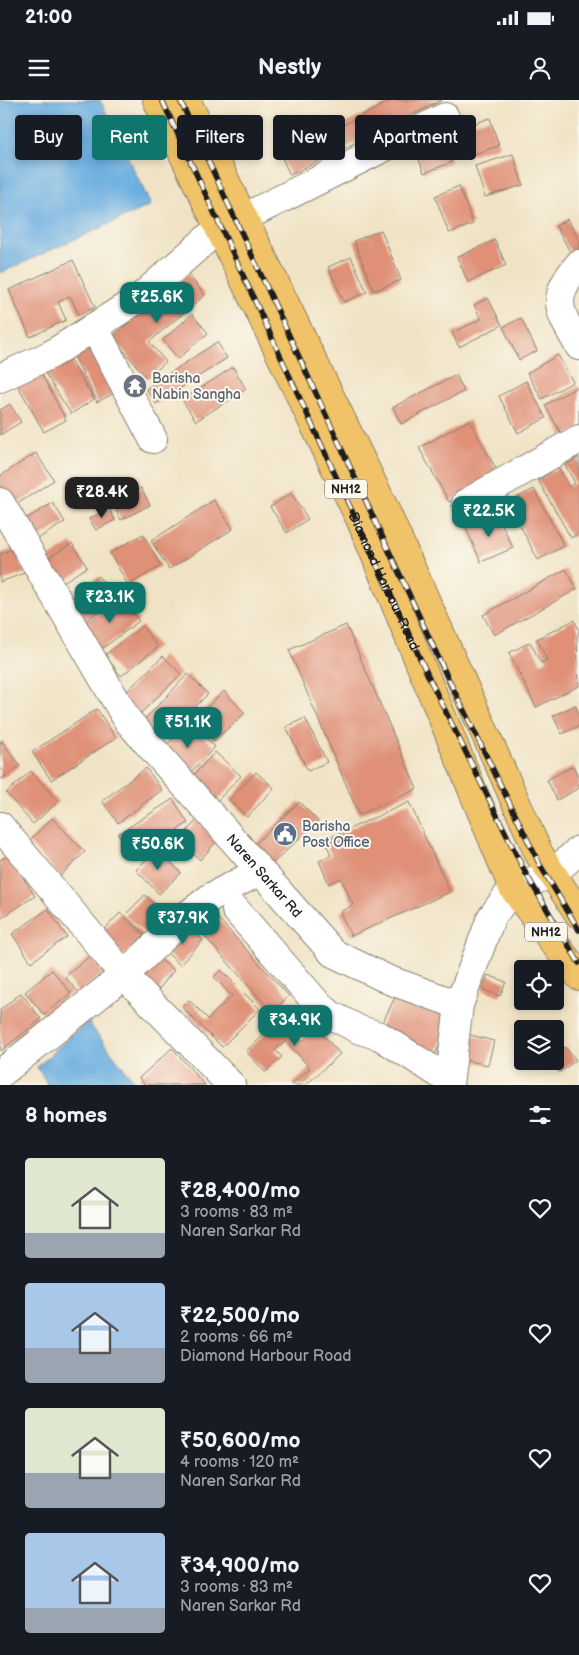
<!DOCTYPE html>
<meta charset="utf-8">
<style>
body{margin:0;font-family:"Balsamiq Sans",sans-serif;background:#20242c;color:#f1f3f6;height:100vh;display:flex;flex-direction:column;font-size:19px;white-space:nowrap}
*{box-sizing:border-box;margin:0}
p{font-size:16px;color:#9ea1a6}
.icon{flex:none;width:28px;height:28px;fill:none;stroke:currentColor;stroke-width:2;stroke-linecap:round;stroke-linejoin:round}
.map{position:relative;height:985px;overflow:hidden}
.panel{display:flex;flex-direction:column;background:#171b24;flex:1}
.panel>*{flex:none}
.banner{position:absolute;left:15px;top:15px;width:550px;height:45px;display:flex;gap:10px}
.buttons{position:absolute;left:514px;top:860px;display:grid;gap:10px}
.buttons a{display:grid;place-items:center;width:50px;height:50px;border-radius:5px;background:#171b24;box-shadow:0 2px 8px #0003;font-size:25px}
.price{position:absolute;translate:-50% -42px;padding:0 11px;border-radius:10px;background:#0f766e;color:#fff;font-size:16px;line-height:32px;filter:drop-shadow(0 1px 2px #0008)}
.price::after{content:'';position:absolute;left:50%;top:30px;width:15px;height:11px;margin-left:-8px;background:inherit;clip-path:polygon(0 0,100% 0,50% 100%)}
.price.selected{background:#222;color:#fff}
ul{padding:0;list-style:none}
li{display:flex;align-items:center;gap:15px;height:125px;padding:0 25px}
li span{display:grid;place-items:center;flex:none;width:140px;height:100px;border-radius:5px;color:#555}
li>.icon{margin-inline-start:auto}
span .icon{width:60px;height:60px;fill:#fffc;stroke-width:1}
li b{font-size:21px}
h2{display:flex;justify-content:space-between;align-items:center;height:60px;padding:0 25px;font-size:21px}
.pill{padding:0 18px;border-radius:5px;background:#171b24;box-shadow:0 2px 8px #0003;font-size:18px;line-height:45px}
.pill.selected{background:#0f766e;color:#fff}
.status{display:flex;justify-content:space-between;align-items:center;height:35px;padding:0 25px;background:#171b24;direction:ltr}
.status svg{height:14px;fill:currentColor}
header{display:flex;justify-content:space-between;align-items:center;height:65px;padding:0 25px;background:#171b24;font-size:22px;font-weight:700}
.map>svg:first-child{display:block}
</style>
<div class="status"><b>21:00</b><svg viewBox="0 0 49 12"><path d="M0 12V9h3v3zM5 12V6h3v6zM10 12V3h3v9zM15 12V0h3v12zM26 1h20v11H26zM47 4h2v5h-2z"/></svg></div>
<header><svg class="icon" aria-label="menu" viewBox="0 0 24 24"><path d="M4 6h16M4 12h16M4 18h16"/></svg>Nestly<svg class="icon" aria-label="person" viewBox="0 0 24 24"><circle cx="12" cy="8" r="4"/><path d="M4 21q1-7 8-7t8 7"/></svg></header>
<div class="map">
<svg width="579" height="985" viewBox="0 0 579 985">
<rect width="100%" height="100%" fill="#fbf7ec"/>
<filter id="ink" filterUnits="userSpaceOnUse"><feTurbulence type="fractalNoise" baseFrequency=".02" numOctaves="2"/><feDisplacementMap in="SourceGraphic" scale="10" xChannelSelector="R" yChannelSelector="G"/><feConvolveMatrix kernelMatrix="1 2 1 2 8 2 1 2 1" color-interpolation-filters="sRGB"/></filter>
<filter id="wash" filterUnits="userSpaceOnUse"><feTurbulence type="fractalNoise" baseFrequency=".0096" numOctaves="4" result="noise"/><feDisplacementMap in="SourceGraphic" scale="20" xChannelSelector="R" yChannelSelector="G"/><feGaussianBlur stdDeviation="1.12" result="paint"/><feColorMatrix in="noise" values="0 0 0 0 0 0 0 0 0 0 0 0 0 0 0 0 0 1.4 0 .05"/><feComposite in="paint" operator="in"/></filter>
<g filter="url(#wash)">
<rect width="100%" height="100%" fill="#f0e3c5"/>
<!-- water -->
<path fill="#6baee0" stroke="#44657e" d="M0,0H100L151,105L0,173Z
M87,921L137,985H48L37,967Z"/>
<g id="blocks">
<!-- building -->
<path fill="#df9077" d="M393,0H442L290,75L281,56Z
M490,18L499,46L465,57L456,30Z
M445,43L452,62L424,73L417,54Z
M513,54L523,85L485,97L475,66Z
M459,86L473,124L449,133L435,96Z
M567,119L579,140V156L574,159L556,126Z
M381,130L401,180L374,191L354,141Z
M495,140L506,165L468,182L457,157Z
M351,157L367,192L344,202L328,167Z
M73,160L95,207L79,215L70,196L58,202L66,220L30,237L9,190Z
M187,173L205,195L149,242L166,262L147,278L112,237Z
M488,198L502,225L459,247L452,233L481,219L474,205Z
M192,214L208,233L178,259L163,240Z
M521,218L537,251L519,260L503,227Z
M97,242L122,289L97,302L73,254Z
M217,242L227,258L156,304L146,289Z
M558,255L573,282L542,299L527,273Z
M69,258L94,299L71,314L45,273Z
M233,267L246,289L196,321L182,300Z
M40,271L66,320L44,332L17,284Z
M456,275L464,291L401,324L393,307Z
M526,281L546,318L518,333L499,296Z
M579,286V328L563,337L545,305Z
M10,304L21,322L0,335V310Z
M469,320L499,374L449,402L419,348Z
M36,353L54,380L11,408L0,392V376Z
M579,357V433L571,438L538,380L559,368L569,387L575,383L565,365Z
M141,388L150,405L121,420L112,403Z
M534,389L564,446L538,460L508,402Z
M291,393L308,419L287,433L270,407Z
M214,400L233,429L169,469L151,441Z
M53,403L65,422L34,441L22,421Z
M109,408L115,420L96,430L89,419Z
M497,414L513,448L481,462L466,428Z
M143,434L161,466L128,485L110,453Z
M72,443L87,467L57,486L42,462Z
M15,448L25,473L0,482V454Z
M566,469L577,489L494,535L483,515Z
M98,476L116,497L82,525L64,504Z
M121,498L139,521L99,551L81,528Z
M574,520L579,530L577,539L579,586L536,607L509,553L530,542L541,563L547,560L537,539Z
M346,525L417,689L359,715L289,550Z
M142,526L158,547L121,576L105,555Z
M163,556L181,574L139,615L122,596Z
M188,574L208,594L162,640L143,621Z
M224,591L245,613L214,641L194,619Z
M575,605L579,614V626L562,634L553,616Z
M97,609L116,638L51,680L32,652Z
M305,618L327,662L308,671L286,627Z
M189,622L215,647L187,676L161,651Z
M2,641L20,666L0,680V642Z
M215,652L241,676L215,703L189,680Z
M573,666L579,678V688L557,700L547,680Z
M146,668L162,690L118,723L102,701Z
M31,671L58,702L33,724L6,693Z
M256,672L274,688L247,717L229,700Z
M173,699L188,723L133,758L118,734Z
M299,702L318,721L270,766L252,747Z
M409,702L450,792L351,836L340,812L353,805L341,778L329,784L319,761L331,755L325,740Z
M52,718L85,752L60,776L28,742Z
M197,720L218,740L200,760L179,740Z
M158,748L181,773L159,794L136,770Z
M9,755L35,796L0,819V760Z
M145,795L168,817L149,837L125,815Z
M48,809L67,837L31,862L12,834Z
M120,813L144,835L124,856L100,834Z
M214,814L289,896L272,912L198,829Z
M187,826L203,840L180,865L164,850Z
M154,855L174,870L159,889L139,874Z
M90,856L103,873L79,893L65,877Z
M52,870L71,893L44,915L25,892Z
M221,870L260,909L222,947L182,907L189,900L208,919L232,896L214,877Z
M488,875L506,882L500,896L482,889Z
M400,887L455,915L432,960L378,932Z
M21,893L41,919L1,951L0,910Z
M297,906L309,919L295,933L302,942L317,928L340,954L306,985H291L310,968L286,941L275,950L282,957L265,972L246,951Z
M466,934L494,941L488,965L460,959Z
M565,947L576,960L560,972L551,961H555V955Z
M172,948L205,985H145L139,978Z"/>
</g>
</g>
<g filter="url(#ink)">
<use href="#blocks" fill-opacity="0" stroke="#868070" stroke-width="1"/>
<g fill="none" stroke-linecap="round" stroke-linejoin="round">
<!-- minor casing -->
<g stroke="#868070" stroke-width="30">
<g id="minor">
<path d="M243,118L445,17"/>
<path d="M579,164C549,199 559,211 579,246"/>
<path d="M94,227L153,339"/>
<path d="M0,278L52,254L141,197L219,128"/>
<path id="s1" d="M0,402L128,621L333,853L389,880L459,905L491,818L513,788L552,774L579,750"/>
<path d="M466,403L579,339"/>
<path d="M0,726L124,875L231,985"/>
<path d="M236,810L316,902L331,915L360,930L380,936L449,980"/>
<path d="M0,974L124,875L185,817L211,797L260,771"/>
<path d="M449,985L459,905"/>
</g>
</g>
<!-- highway casing -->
<g stroke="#868070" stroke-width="30">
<path id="highway" d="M157,0L361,421L513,788L579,876
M186,0L382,403L539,754L579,814"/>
</g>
<!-- minor -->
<use href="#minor" stroke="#fff" stroke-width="28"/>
<!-- highway -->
<use href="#highway" stroke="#f0c369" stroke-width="28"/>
<!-- rail casing -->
<g stroke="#1c1c1c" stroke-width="5.5">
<g id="rail">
<path id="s2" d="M162,0L431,582L526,774L579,863"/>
<path d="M180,0L446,574L540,765L579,830"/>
</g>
</g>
<!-- rail -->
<use href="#rail" stroke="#fbf7ec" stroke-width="4" stroke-dasharray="11" stroke-linecap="butt"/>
</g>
</g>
<!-- icons -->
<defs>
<g id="temple-disc" transform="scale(1.25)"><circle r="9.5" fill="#6b7280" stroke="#fbf7ec"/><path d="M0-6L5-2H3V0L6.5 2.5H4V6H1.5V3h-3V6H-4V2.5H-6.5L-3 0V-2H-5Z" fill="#fff"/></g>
<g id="civic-disc" transform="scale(1.25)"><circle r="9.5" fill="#5c6f8a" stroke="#fbf7ec"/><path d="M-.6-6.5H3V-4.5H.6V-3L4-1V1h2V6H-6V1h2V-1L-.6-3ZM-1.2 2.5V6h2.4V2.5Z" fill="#fff"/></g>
</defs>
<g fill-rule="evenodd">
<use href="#temple-disc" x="135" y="286"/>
<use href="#civic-disc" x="285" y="734"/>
</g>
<g text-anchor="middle" stroke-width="4" stroke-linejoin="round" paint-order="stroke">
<!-- shield labels -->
<g fill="#fbf7ec" stroke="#5f5e5a" stroke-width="1">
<rect x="325" y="379.5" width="42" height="19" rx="4"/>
<rect x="525" y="822.5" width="42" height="19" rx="4"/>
</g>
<g font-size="12" font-weight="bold" fill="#1c1c1c">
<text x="346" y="393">NH12</text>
<text x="546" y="836">NH12</text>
</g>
<!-- worship labels -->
<g font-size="14" fill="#5b616d" stroke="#fbf7ec" text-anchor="start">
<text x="152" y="283">Barisha<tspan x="152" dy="16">Nabin Sangha</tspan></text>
</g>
<!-- street labels -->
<g font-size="14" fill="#1c1c1c" stroke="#fbf7ec">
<text dy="5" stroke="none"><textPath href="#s2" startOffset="530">Diamond Harbour Road</textPath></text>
<text dy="5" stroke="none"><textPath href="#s1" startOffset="460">Naren Sarkar Rd</textPath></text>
</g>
<!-- service labels -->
<g font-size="14" fill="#4e5e75" stroke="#fbf7ec" text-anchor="start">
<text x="302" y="731">Barisha<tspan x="302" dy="16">Post Office</tspan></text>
</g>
</g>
</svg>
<div class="buttons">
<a><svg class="icon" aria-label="locate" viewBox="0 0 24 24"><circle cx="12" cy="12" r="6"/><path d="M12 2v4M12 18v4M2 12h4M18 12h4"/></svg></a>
<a><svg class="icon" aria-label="layers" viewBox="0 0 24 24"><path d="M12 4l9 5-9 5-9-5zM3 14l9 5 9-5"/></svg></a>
</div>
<b class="price" style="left:157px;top:224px">₹25.6K</b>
<b class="price selected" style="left:102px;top:419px">₹28.4K</b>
<b class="price" style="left:489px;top:438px">₹22.5K</b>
<b class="price" style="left:110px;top:524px">₹23.1K</b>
<b class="price" style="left:188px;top:649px">₹51.1K</b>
<b class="price" style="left:158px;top:771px">₹50.6K</b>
<b class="price" style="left:183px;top:845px">₹37.9K</b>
<b class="price" style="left:295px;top:947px">₹34.9K</b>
<div class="banner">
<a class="pill">Buy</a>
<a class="pill selected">Rent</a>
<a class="pill">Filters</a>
<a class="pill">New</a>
<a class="pill">Apartment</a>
</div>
</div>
<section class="panel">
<h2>8 homes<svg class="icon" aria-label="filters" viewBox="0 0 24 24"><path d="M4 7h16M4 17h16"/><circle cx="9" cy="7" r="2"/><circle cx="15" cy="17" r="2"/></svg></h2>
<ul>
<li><span style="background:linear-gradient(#dfe7d0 75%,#9aa5b1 0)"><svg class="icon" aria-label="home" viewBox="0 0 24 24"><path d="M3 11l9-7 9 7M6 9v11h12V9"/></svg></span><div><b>₹28,400/mo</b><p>3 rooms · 83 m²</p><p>Naren Sarkar Rd</p></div><svg class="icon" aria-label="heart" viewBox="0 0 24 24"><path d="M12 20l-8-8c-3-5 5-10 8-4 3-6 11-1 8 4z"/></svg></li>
<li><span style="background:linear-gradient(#a9c7e8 65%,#9aa5b1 0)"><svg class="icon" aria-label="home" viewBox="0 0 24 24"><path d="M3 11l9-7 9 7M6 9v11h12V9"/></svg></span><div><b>₹22,500/mo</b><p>2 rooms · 66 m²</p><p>Diamond Harbour Road</p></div><svg class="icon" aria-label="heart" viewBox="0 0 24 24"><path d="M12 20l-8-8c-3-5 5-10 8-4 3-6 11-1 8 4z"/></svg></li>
<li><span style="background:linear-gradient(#dfe7d0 65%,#9aa5b1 0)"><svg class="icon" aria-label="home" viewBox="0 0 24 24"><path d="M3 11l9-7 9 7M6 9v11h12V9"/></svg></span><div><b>₹50,600/mo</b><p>4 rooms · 120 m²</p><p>Naren Sarkar Rd</p></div><svg class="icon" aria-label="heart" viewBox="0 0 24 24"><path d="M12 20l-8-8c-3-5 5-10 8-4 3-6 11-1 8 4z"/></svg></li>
<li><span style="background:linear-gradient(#a9c7e8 75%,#9aa5b1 0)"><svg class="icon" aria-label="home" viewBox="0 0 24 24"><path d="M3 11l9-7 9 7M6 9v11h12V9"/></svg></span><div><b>₹34,900/mo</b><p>3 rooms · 83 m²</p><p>Naren Sarkar Rd</p></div><svg class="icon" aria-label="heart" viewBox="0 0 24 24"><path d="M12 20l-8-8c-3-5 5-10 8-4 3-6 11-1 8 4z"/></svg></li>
</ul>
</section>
